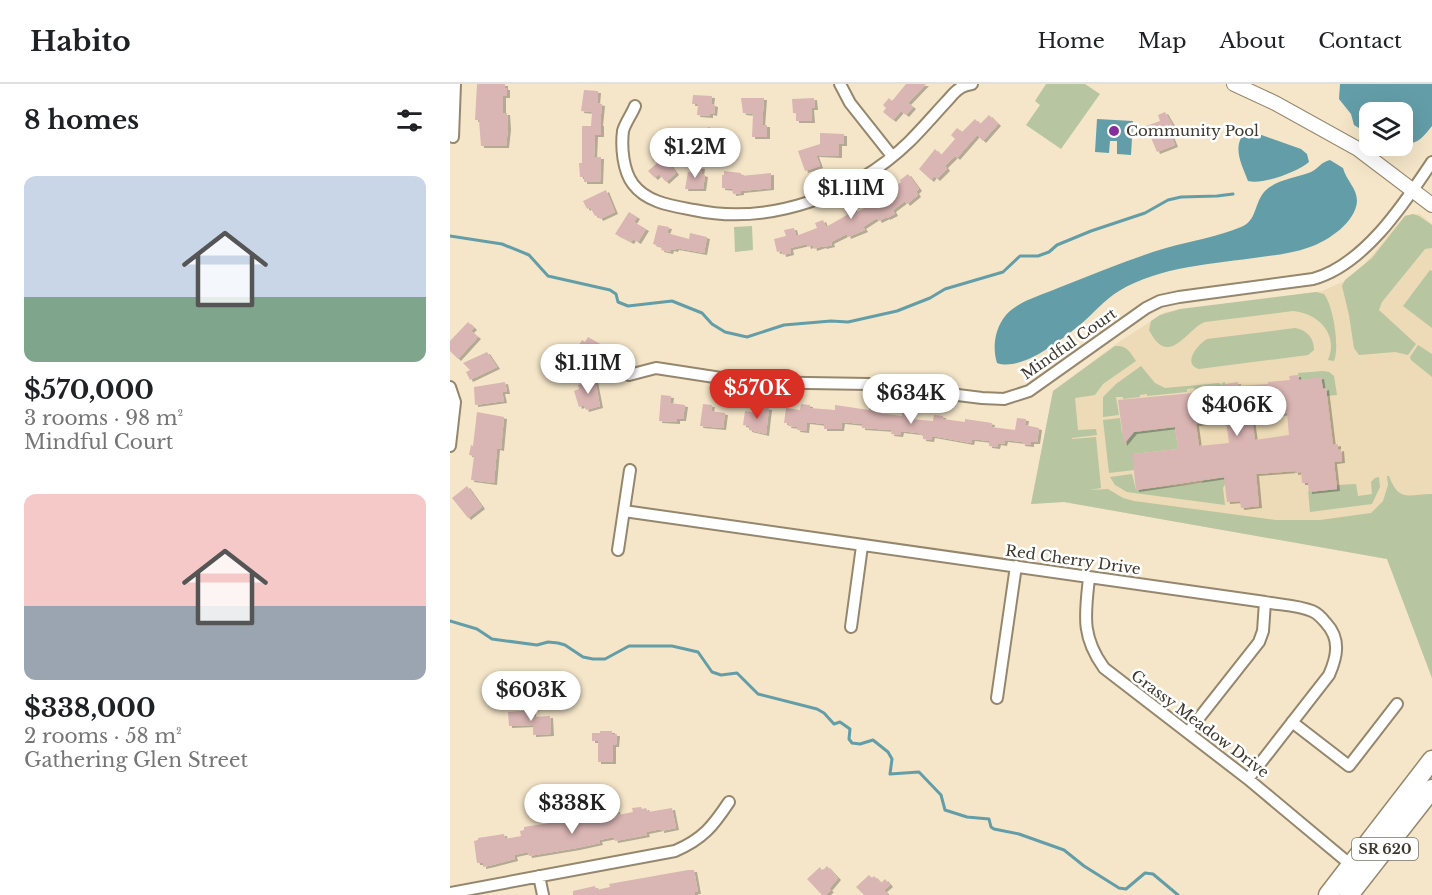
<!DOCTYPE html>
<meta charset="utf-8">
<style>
body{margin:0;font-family:"Libre Baskerville",serif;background:#f6f6f6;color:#202124;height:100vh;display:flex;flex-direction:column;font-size:22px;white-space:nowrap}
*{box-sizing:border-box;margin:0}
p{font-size:20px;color:#757577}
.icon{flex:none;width:33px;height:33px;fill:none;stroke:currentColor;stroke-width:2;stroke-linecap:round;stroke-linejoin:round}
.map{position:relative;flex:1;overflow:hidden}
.panel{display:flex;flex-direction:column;background:#fff;width:450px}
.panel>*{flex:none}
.fabs{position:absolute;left:909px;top:18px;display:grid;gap:12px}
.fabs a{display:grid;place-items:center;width:54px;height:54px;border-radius:12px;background:#fff;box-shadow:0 6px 24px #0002;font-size:30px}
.price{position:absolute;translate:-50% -51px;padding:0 14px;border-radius:21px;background:#fff;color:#222;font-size:20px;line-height:39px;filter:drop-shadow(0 2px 3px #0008)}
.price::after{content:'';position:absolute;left:50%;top:36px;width:18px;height:14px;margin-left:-9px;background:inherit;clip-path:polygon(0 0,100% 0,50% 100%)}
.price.current{background:#d93025;color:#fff}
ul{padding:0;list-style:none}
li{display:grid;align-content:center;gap:12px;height:318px;padding:0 24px}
li span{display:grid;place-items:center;height:186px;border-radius:12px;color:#555}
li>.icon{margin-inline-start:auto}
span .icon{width:108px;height:108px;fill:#fffc;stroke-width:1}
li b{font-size:26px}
h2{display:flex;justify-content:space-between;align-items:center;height:72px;padding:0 24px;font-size:26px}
header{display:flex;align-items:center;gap:36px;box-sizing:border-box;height:84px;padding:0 30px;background:#fff;border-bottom:2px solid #e0e0e0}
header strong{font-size:28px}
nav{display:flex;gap:33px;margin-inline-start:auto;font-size:21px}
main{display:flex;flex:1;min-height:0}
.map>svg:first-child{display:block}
</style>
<header>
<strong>Habito</strong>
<nav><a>Home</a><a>Map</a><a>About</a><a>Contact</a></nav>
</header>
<main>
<section class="panel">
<h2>8 homes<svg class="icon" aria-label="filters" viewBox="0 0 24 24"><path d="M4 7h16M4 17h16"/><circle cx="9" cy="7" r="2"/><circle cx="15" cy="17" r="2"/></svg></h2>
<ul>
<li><span style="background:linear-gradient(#c9d6e8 65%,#7fa58c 0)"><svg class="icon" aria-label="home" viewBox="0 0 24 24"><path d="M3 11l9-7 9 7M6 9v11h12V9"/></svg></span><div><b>$570,000</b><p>3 rooms · 98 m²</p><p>Mindful Court</p></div></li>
<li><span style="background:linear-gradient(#f6c9c9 60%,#9aa5b1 0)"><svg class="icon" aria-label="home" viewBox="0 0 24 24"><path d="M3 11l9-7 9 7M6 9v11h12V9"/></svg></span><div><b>$338,000</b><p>2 rooms · 58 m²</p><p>Gathering Glen Street</p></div></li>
</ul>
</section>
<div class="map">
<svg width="982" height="811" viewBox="0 0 982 811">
<defs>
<filter id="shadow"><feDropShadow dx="3" dy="2" stdDeviation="0" flood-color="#0004"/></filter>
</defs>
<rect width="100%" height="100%" fill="#f5e6c9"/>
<!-- built -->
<path fill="#eddab6" d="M970,130L982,140V594L937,475L614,418L581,420L603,307L666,260L715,228L872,207L904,193L955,131Z"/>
<!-- green -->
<path fill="#b7c5a1" d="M596,0H635L650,10L611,65L576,41L590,21L585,17Z
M963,130L969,132L982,141V164L975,165L932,218L929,226L966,260L958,271L945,268L909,271L904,264L899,231L892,202L895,196L922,174L955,132Z
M302,142L303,166L285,168L284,143Z
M980,186L982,187V244L953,222Z
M866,208L874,210C883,221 890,263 884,277L878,276C889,250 868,229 843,227L755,238C737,244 719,286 699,246L701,237L710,231L730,225Z
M845,244C857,246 864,254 864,266L858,271L749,285C732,280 747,261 757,255Z
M968,261L982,270V293L961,276L960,273Z
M665,262C677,261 680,268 686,277L653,300L645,311L625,314L628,346L646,345L647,351L622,354V355L646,353L651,404L640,406L658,405L673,414L684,417L826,436H870L921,429L933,417L938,401L937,392H939C949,419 959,410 982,410V594L937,475L614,418L581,420L603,307Z
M691,282L705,299L715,304L769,299L772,301V299L775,298V303L761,302V307L745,308L744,304L737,305V308L697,312V310L690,311V313L673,315V313H666L669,331L653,333V313L666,300Z
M873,287L879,288L884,292L887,311L877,312L876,304L873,305L871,294L849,296L848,289Z
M670,334L672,349L725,343L728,365L683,370L684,386L659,389L653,336Z
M682,390L686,406L752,399V397L779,393L773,404L775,421L677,408L665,401L660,393Z
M929,393L930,403L922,420L860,428L858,406L859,408L887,405V401L906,400L908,412L922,410L921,398L925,394Z"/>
<!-- water -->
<path fill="#639ea8" d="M890,0H982V42C974,52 966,63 953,58L952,28H920L919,48L917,49L904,41L901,30L889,15Z
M647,35L683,37L681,71L667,70V57H660L659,69L645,68Z
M806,49L851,65L857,70L859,78C847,88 813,101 798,97C793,83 784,68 791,54Z
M880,76L893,84C896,96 907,104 907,117C906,138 878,157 860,163C844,169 827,171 811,173C764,180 710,182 669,207C654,216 644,229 631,240C612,255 572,288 547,279C542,263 545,244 556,231C568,217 592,211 608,204C644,190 679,175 716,164C740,157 767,153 791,143C807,137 804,119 815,107C827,95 847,94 861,88C869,84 871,78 880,76Z"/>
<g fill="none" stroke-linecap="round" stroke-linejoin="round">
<!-- stream -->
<path stroke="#639ea8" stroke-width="3" d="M0,152L52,160L79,171L98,192L160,206L166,210L168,218L178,222L222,217L252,229L262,240L275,248L297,253L334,241L381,237L398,238L447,227L480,214L495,205L553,188L570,172H588L599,168L607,161L641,147L695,129L718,116L731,113L767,112L783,110
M0,537L27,545L42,555L87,561L98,558L108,559L115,561L133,573L143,575H155L179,562H222L248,568L262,588L271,591L287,589L308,610L367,625L374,629L384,640L390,638L400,645L399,655L402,659L410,660L423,656L438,668L442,675L440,690L469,688L491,711L495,726L517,733L539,735L541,743L544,745L569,750L614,766L634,782L669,804L676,805L695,789L703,790L728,811"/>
</g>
<!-- building -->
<path fill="#d9b5b3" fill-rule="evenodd" filter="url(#shadow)" d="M27,0H55V4H57V12H53V29H57L58,44L56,62H31L29,36H25Z
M456,0H476L458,19L463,23L456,31L451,27L443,36L433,28L436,24L433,21L439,14L442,17Z
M134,6L148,7L147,19L152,20L150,40H151V51H145L144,73H151L150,98H134V93H130L129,79H132V42H141L142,28L131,27Z
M243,11L262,12L261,20L265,21L264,30L260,29V32L247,31L248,20H242Z
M291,14H314L312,41H317V53H302L303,30L293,29Z
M364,14L365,24H361L362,37H346V29H343L342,15Z
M715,28L725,45H723L725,49L721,51L725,61L707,68L696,42L710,37L708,31Z
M539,31L548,40L533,57L527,51L507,74L505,72L495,82L497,85L487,95L484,92L481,96L469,85L485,65L491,71L505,55L501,51L507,44L512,48L525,35L530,40Z
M260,43V48L267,45L273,64L265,67L264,64L256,66L251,46Z
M370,49L394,50V60H389V72L366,71L370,82L355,87L348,67L370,60Z
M208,50H228V66L206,65Z
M214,73L226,89L216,98L209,90L205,94L198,87Z
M245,82L252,83L251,90L255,91L253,105H235L238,88L244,89Z
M274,87L291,89V92L321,89V104L291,107V109L283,110L282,105L272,104V91H274Z
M458,90L469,105L466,108L468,111L457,120L455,117L443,126L445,130L437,134V133L429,137L427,134L413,143L415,146L398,153L397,150L381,158L382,161L374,163L373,162L364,165L363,161L358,163L357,160L340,164L341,169L333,171L332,167L327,168L324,155L336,152L334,146L344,144L346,152L367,144L365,139L373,136L376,143L397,131L395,127L403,123L406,129L426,117L424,113L432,108L434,112L451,98L450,96Z
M156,106L165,128L150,135L148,131L145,132L140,123L137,125L133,117Z
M179,128L187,133L184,138L196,145L188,158L183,155L181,158L165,150Z
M208,141L219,143L217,149L239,155L240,149L257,153L254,169L226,164L225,166L221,165L220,168L211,166L212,163L203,160Z
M18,238L24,244L21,247L28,253L8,275L0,267V257Z
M138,253L152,261L145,273L148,276L143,284L126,274L130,266L127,264L132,256L135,258Z
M37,268L47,283L20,296L16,288L20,286L13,279Z
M848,291L849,296L871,293L873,305L876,304L883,361L888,360V366L891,365L892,377L884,378L887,405L859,408L858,399H852L851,388L845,389V387L806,390L809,422L791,424L790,417L777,418L774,393L686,406L682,370L728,365L725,343L684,348L674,360L668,316L765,307L764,305L775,303V300L788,298V302L818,300V298L840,296L839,292ZM837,329L839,351L805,356L802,334ZM776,337L779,359L749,362L746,340Z
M145,296L150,322L136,326L134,321L129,323L124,307L129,305L128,301Z
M55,298L57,308H52L54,317L25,321L24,303Z
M211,311L221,312L220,319L235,321L233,335H227V338L209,337Z
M253,320L262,321L261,327L275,329L273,344L250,342Z
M351,320L360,321V324L385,326V321L419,326V322L428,323V329L452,332V326L462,327L461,335L483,337L484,331L493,332V335L515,338V335L542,339L541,343L565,346L567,334L576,335L575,341L589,344L587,358H581V361L572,360V358L555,356L554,360L548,359L547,363L539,362V357L522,355L521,359L482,352L481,356L473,355V351L468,349L451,347L450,351L441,350L442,346L412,344V340L392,338L391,345H374V340L357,338L356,347L347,346L348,343L338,342L339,339H334L336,324L350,326Z
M310,323L319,324L316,350L299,346V342L293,341L295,327L309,329Z
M27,328L54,333L51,365L47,364L44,399L21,396L24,372L19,371L21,361L23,362Z
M17,402L32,423L18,434L2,414Z
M83,626V633L100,632L101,650L83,651V641L59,642L58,628Z
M150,647H162V650H167L166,661H163V678H148V657H142V649H150Z
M191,723L192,725L196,724L198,728L222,724L226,744L211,747V745L196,748L197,751L165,757L164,753L149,756L150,759L127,764L79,772L78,768L64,771L65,775L42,781L33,783V779H27L24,757L28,756V754L54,750L55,755L71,752L70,747L74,746V743L144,732L145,735L160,732L159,728L167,726L168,731L183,728L182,724Z
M377,782L388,794L379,805L381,806L376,811H372L357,795L370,783L372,787Z
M238,786H244L248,808H245V811H123V807L136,804L145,802L146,806L160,803L159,800Z
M419,791L422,794L424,792L431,799L435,795L440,801L434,806L438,811H414L406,803Z"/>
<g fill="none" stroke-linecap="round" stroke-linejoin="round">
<!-- minor casing -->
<g stroke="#95876d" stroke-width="14">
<path id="minor" d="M390,0L400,19L442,72
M185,22C182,30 175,39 173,47C171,63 173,87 183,100C197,119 223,122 244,126C320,142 404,111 459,58C472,45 484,31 496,18C500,14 504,8 509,5C512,2 518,1 522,0
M3,53L5,0
M179,291L206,284L297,298L419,300L532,314L554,315L579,307L696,224L710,217L729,213L863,195C914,181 954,120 982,78
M0,303L5,318L0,362
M174,427L815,518C830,521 847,521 862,527C867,529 872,534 876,539C891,555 887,573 879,591L798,695
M168,466L180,386
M639,494C635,531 631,552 654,584L798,695L901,781
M401,543L412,462
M547,614L566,482
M842,638L899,682L947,620
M738,648L809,558L813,547L815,518
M89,792L93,811
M0,809L225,767C253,755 263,742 279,718"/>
</g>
<!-- tertiary casing -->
<g stroke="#95876d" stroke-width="16">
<path id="tertiary" d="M784,0L825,19L908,65L982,121"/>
</g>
<!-- primary casing -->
<g stroke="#95876d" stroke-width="21">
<path id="primary" d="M878,811L982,676
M899,811L982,705"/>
</g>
<!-- minor -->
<use href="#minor" stroke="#fff" stroke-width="10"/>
<!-- tertiary -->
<use href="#tertiary" stroke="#fff" stroke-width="14"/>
<!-- primary -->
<use href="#primary" stroke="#fff" stroke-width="18"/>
</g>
<!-- markers -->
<circle fill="#862f9c" stroke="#fff" stroke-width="2" cx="664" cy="47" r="6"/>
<g text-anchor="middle" stroke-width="5" stroke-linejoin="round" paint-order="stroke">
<!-- shield labels -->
<rect fill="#fff" stroke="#78746c" stroke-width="1.5" x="902" y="754" width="66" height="22" rx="4.5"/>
<g font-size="14" font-weight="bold" fill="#3e382d">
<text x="935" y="770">SR 620</text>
</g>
<!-- poi labels -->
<g font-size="15" fill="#3e382d" stroke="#fff" text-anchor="start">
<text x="676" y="52">Community Pool</text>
</g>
<!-- street labels -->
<g font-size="15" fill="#3e382d" stroke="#fff">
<text transform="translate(619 260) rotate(-35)" y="5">Mindful Court</text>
<text transform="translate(623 476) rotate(8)" y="5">Red Cherry Drive</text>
<text transform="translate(750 640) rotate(37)" y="5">Grassy Meadow Drive</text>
</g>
</g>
</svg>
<div class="fabs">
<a><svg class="icon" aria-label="layers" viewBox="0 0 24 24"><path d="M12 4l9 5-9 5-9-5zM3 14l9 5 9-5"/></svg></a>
</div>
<b class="price" style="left:245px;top:95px">$1.2M</b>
<b class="price" style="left:401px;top:136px">$1.11M</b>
<b class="price" style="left:138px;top:311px">$1.11M</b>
<b class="price current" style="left:307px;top:336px">$570K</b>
<b class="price" style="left:461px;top:341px">$634K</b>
<b class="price" style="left:787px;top:353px">$406K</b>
<b class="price" style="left:81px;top:638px">$603K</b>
<b class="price" style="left:122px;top:751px">$338K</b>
</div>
</main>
